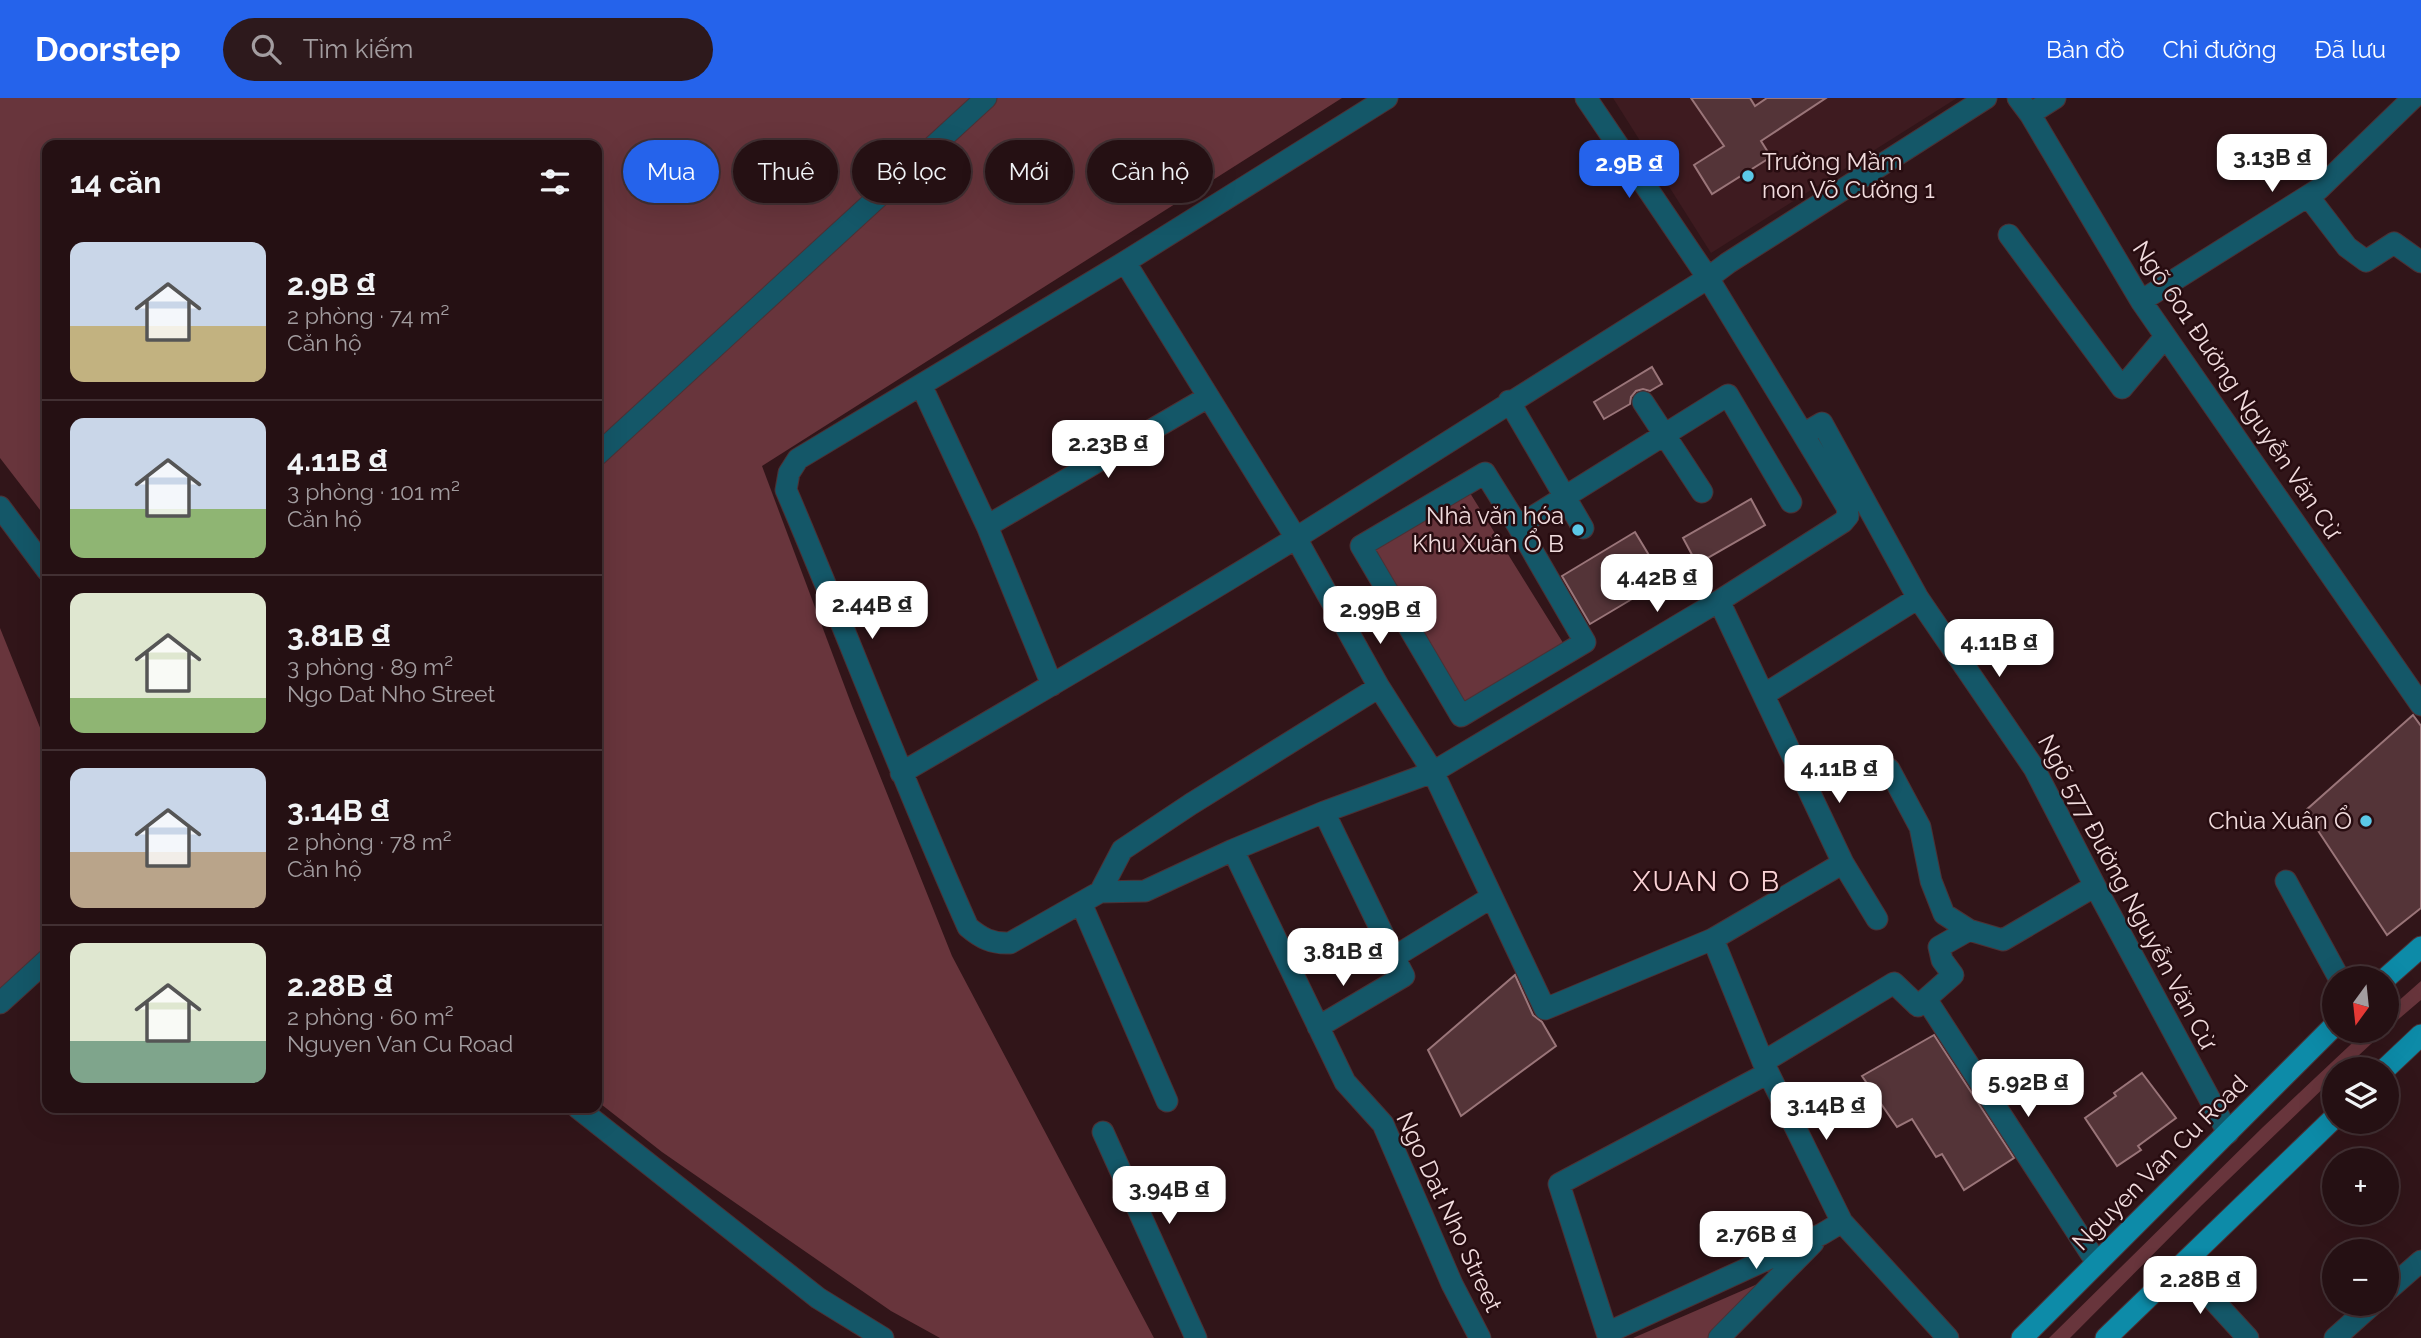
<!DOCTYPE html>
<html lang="vi">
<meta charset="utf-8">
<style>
body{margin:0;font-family:Raleway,sans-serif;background:#2d191c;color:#f1f3f6;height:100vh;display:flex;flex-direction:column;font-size:26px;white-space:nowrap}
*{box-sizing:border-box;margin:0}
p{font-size:23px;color:#a39da0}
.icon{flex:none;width:38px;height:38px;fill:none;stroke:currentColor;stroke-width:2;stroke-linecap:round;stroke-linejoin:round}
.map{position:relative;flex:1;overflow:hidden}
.panel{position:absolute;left:42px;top:42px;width:560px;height:973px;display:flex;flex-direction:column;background:#251013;border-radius:14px;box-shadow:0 7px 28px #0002,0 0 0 2px #423033}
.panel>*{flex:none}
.banner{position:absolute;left:623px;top:42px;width:665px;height:63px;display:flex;gap:14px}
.needle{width:46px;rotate:195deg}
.controls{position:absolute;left:2322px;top:868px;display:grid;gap:14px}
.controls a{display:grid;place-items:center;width:77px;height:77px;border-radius:50%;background:#251013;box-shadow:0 7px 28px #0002,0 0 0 2px #423033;font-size:35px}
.price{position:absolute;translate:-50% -60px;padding:0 16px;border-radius:14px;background:#fff;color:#222;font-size:23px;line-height:46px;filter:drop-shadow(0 2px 4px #0008)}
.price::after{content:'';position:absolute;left:50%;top:42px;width:21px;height:16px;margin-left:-10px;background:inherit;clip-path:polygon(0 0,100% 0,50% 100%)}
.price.selected{background:#2563eb;color:#fff}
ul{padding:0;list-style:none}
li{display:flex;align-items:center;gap:21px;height:175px;padding:0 28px}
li+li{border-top:2px solid #423033}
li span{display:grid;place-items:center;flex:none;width:196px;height:140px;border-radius:14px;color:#555}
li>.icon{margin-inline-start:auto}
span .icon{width:84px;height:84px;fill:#fffc;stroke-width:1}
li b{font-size:30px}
h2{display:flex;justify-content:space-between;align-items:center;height:84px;padding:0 28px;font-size:30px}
.tag{padding:0 24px;border-radius:32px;background:#251013;box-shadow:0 7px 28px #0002,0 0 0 2px #423033;font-size:24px;line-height:63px}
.tag.selected{background:#2563eb;color:#fff}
header{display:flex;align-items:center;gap:42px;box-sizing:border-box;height:98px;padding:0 35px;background:#2563eb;color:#fff}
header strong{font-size:33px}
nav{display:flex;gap:38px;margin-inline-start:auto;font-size:24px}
.search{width:490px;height:63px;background:#2d191c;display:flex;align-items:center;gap:18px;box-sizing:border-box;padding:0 24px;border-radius:38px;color:#a39da0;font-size:26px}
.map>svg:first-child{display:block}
</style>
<header>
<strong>Doorstep</strong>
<div class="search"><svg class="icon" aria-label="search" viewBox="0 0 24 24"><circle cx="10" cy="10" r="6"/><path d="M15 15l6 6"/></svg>Tìm kiếm</div>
<nav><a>Bản đồ</a><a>Chỉ đường</a><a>Đã lưu</a></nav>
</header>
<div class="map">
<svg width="2421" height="1240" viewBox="0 0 2421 1240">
<rect width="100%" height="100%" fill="#311519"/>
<!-- built -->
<path fill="#3e1b20" d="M1613,0H1957L1711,155Z"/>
<!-- green -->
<path fill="#68353c" d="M0,0H1342L762,368L852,608L952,858L1154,1240H940L891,1213L662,1054L597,1003V47H47V421L0,360Z
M1470,395L1565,548L1466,609L1373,453Z
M0,530L47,647V848L0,892Z
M2421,883V902L2387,931V913Z
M2365,933H2385L2344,971H2334V980L2202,1107L2070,1240H2049L2263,1029Z
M1776,1178L1713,1240H1633Z"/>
<!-- building -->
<path fill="#543438" stroke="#9a7579" stroke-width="2" d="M1691,0H1750L1755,8L1767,0H1826L1761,43L1771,59L1712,96L1694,67L1724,48Z
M1652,269L1662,286L1650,293L1643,291L1636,293L1631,299L1630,306L1604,321L1594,304Z
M1751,401L1765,427L1697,466L1683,440Z
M1635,434L1664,482L1590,526L1562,478Z
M2413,617L2421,628V810L2387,837L2305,713Z
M1515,877L1533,917L1542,924L1556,948L1461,1018L1428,952Z
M1934,937L2014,1060L1964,1092L1942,1056L1936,1059L1912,1021L1897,1029L1862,978Z
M2142,975L2176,1020L2138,1048L2141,1052L2117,1068L2085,1020L2116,998L2114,995Z"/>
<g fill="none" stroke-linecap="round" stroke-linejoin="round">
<!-- minor casing -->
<g stroke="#4c3135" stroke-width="23">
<path id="minor" d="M1387,0L1125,164L798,361L789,375L786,392C848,537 903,684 968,829C981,840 992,846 1010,845L1100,794L1145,793L1233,752L1324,714L1433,674L1719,503L1843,424L1848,418L1847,409L1803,336
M1586,0L1708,180L1803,336L1822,325L1918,500L2034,670L2095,788L2228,1035
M2018,0L2030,16L2141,203L2421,607
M2030,16L2055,0
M2308,98L2347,149L2366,163L2394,145L2421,164
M2009,137L2122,290L2165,239
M1125,164L1296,440L1379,589L1433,674L1545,911L1713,841L1843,765L1719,503
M2141,203L2319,91L2413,0
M921,287L987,428L1052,587
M1509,303L1583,430
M1643,304L1702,394
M597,357L986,0
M0,409L47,472
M987,428L1208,299
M1518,428L1485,375L1361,448L1461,618L1585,544L1518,428L1728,297L1791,404
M1765,596L1918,500
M1889,671L1920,729L1931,783L1944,816L1969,832L2003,842L2095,788
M901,675C1033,598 1166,521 1296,440C1434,354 1570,266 1708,180L1728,165L1986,0
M1324,714L1394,859L1492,799
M1233,752L1345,984L1383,1026L1452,1186L1480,1240
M1843,765L1877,821
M2286,783L2339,880
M1100,794L1122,752L1191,706L1379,589
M1081,805L1167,1003
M1713,841L1763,964L1842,1124L1948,1240
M1926,901L2097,1165
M0,905L47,862
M1318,929L1404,878L1394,859
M1763,964L1894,885L1918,908L1953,877L1942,862L1939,849L1969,832
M1768,975L1559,1086L1607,1235L1822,1136L1842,1124
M578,1010L818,1200L883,1240
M1103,1034L1196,1240
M2182,1168L2248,1240
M2387,1193L2421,1163
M1719,1240L1813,1145
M2335,1240L2373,1206"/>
</g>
<!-- major casing -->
<g stroke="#4c3135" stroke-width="23">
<path id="major" d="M2386,880L2421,849
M2385,971L2421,937
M2022,1240L2334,928
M2106,1240L2334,1020"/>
</g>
<!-- minor -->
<use href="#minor" stroke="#145768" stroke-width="21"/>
<!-- major -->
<use href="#major" stroke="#0d8ba8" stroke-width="21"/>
</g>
<!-- markers -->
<g fill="#5bc8e7" stroke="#270c10" stroke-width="2.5">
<circle cx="1748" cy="78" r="7"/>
<circle cx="1578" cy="432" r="7"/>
<circle cx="2366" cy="723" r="7"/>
</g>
<g text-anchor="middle" stroke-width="5" stroke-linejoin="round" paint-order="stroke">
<!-- poi labels -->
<g font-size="24" fill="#f1dcde" stroke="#270c10" text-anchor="end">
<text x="1762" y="72" text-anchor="start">Trường Mầm<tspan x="1762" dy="28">non Võ Cường 1</tspan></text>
<text x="1564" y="426">Nhà văn hóa<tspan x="1564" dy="28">Khu Xuân Ổ B</tspan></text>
<text x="2352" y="731">Chùa Xuân Ổ</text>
</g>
<!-- street labels -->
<g font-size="24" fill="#f1dcde" stroke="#270c10">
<text transform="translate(2237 292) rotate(56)" y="8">Ngõ 601 Đường Nguyễn Văn Cừ</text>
<text transform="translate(2127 794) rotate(62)" y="8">Ngõ 577 Đường Nguyễn Văn Cừ</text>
<text transform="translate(2160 1065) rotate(-45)" y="8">Nguyen Van Cu Road</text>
<text transform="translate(1449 1114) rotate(65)" y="8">Ngo Dat Nho Street</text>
</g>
<!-- quarter labels -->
<g font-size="28" letter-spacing="2" fill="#fbd3d6" stroke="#270c10">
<text x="1707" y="793">XUAN O B</text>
</g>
</g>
</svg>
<div class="controls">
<a><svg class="needle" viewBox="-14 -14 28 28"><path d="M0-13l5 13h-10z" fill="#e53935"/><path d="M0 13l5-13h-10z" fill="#a39da0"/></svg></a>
<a><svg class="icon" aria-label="layers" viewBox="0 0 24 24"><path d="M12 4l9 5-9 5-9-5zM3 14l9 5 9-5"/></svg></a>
<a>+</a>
<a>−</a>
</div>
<b class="price" style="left:2272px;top:96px">3.13B ₫</b>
<b class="price selected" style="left:1629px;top:102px">2.9B ₫</b>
<b class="price" style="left:1108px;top:382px">2.23B ₫</b>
<b class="price" style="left:1657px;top:516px">4.42B ₫</b>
<b class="price" style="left:872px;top:543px">2.44B ₫</b>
<b class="price" style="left:1380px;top:548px">2.99B ₫</b>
<b class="price" style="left:1999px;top:581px">4.11B ₫</b>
<b class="price" style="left:1839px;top:707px">4.11B ₫</b>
<b class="price" style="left:1343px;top:890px">3.81B ₫</b>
<b class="price" style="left:2028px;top:1021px">5.92B ₫</b>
<b class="price" style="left:1826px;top:1044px">3.14B ₫</b>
<b class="price" style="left:1169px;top:1128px">3.94B ₫</b>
<b class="price" style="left:1756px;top:1173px">2.76B ₫</b>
<b class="price" style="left:2200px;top:1218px">2.28B ₫</b>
<div class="banner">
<a class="tag selected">Mua</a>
<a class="tag">Thuê</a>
<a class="tag">Bộ lọc</a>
<a class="tag">Mới</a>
<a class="tag">Căn hộ</a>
</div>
<section class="panel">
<h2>14 căn<svg class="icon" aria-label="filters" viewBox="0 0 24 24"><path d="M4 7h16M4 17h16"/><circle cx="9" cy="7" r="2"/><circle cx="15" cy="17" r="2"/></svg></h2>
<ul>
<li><span style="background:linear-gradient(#c9d6e8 60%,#c2b280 0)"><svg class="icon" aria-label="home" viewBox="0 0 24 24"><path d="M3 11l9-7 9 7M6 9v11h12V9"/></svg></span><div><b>2.9B ₫</b><p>2 phòng · 74 m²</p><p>Căn hộ</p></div></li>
<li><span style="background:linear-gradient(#c9d6e8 65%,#8fb573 0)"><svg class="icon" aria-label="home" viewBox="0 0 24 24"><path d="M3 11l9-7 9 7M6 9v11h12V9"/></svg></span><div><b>4.11B ₫</b><p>3 phòng · 101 m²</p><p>Căn hộ</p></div></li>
<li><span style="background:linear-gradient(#dfe7d0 75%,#8fb573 0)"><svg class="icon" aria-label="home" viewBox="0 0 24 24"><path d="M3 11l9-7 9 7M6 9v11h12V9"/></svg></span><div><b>3.81B ₫</b><p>3 phòng · 89 m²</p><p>Ngo Dat Nho Street</p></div></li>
<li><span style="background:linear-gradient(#c9d6e8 60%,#b9a48a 0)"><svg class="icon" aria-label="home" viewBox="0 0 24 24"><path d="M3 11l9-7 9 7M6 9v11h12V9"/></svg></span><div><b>3.14B ₫</b><p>2 phòng · 78 m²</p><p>Căn hộ</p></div></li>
<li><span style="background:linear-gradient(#dfe7d0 70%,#7fa58c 0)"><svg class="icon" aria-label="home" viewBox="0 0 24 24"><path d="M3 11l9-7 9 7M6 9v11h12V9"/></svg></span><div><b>2.28B ₫</b><p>2 phòng · 60 m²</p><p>Nguyen Van Cu Road</p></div></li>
</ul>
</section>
</div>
